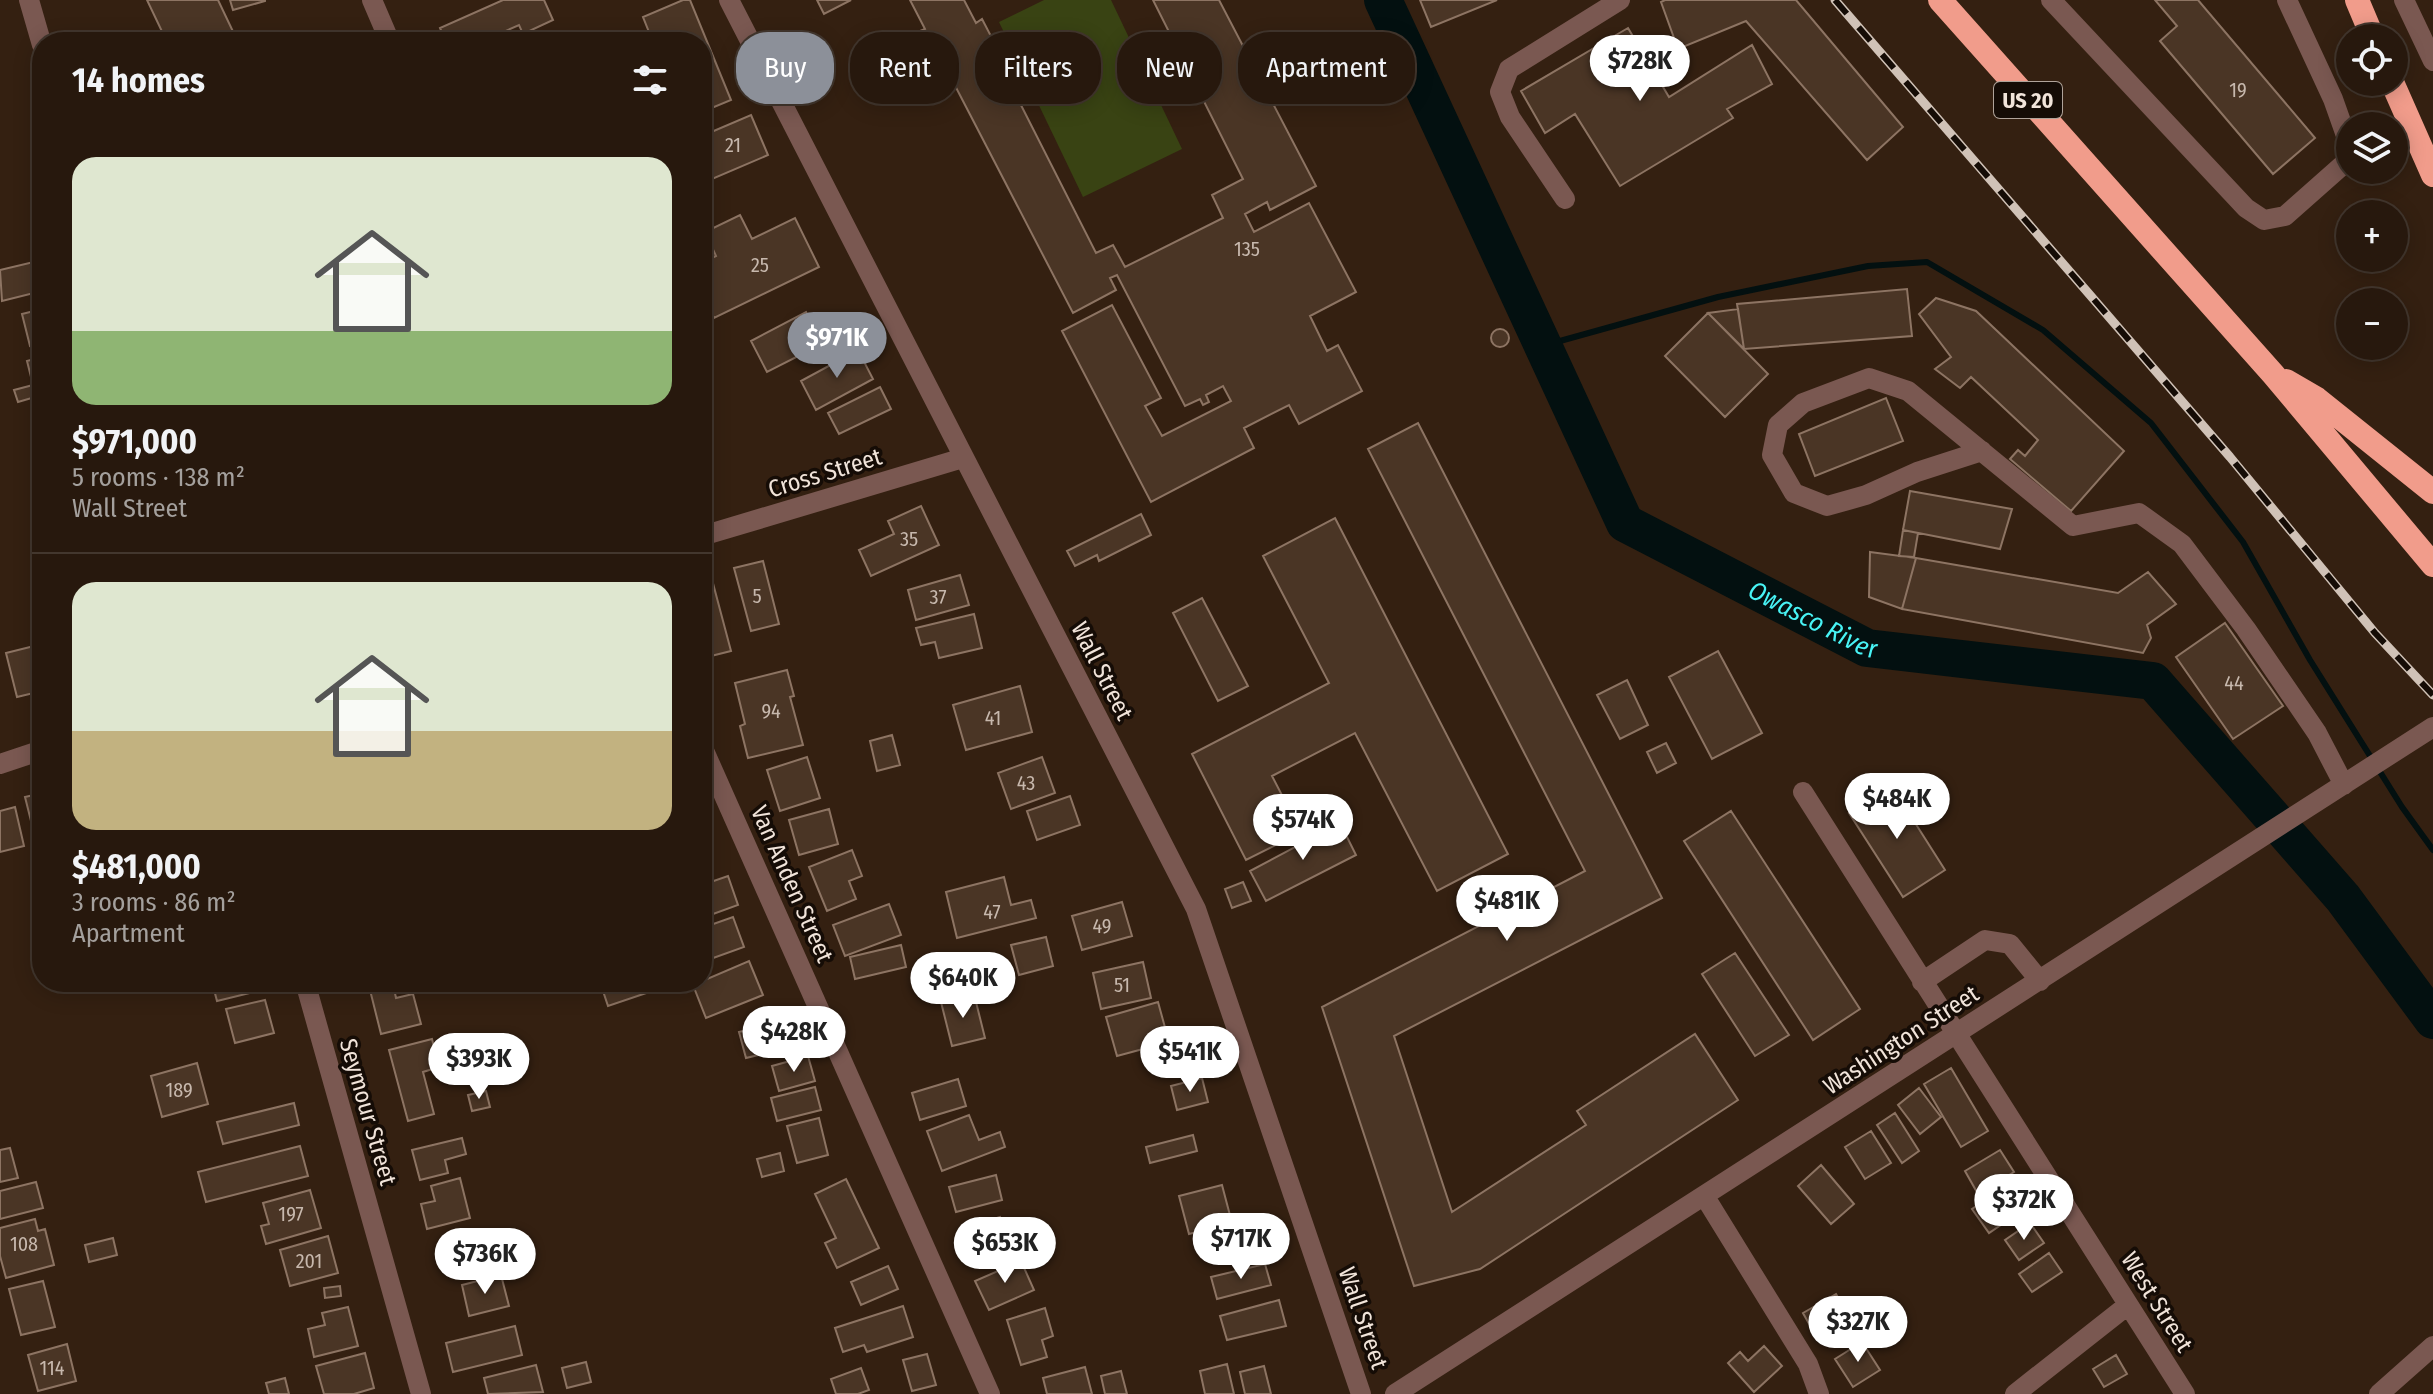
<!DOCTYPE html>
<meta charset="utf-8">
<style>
body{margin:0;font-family:"Fira Sans Condensed",sans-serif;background:#2f2116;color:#f1f3f6;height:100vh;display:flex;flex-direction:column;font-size:30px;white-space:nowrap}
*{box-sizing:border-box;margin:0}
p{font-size:26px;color:#a4a09d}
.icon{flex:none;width:44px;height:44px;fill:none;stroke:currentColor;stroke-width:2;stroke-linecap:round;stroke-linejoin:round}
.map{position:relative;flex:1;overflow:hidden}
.drawer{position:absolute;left:32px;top:32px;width:680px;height:960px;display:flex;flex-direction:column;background:#27180d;border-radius:32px;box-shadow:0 4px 20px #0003,0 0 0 2px #43372e}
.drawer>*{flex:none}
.top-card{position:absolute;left:736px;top:32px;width:760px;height:72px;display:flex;gap:16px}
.fabs{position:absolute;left:2336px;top:24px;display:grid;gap:16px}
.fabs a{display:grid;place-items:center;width:72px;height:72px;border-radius:50%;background:#27180d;box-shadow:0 4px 20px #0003,0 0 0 2px #43372e;font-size:40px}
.price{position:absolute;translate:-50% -68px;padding:0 18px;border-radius:28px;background:#fff;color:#222;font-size:26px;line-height:52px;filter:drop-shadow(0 2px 4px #0008)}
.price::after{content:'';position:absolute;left:50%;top:48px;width:24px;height:18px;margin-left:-12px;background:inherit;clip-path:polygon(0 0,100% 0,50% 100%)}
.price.on{background:#8c9099;color:#fff}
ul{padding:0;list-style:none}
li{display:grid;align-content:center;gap:16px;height:424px;padding:0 40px}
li+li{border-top:2px solid #43372e}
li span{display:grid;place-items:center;height:248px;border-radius:24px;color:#555}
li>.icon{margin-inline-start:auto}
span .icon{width:144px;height:144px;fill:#fffc;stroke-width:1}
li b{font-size:34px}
h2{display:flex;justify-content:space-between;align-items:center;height:96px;padding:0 40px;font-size:34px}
.pill{padding:0 28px;border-radius:32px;background:#27180d;box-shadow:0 4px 20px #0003,0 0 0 2px #43372e;font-size:28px;line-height:72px}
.pill.on{background:#8c9099;color:#fff}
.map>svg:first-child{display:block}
</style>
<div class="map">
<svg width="2433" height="1394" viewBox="0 0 2433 1394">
<rect width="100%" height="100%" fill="#342011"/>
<!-- green -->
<path fill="#394313" d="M1044,0H1111L1182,149L1083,197L999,22Z"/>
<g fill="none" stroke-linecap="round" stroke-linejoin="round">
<!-- stream -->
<path stroke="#031010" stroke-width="6" d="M1542,346L1718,297L1868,266L1927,262L2043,330L2151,423L2243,542L2310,660L2402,807L2433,850"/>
<!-- river -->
<path stroke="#031010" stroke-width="38" id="s1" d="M1383,0L1625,523L1867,648L2153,681L2343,898L2433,1020"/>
</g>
<!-- building -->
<path fill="#4a3525" stroke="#8d7463" stroke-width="2" d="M147,0H218L238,42H167Z
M230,0H265V1L233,10Z
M503,0H544L553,20L523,34L519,25L481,42H446L440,28Z
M683,0H690L731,100L702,112V42H653L643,17Z
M817,0H851L824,14Z
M910,0H964L976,23L982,19L994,42L990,44L1096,253L1113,245L1125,267L1223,218L1212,195L1243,179L1153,0H1219L1316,186L1270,210L1267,202L1245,214L1254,232L1309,203L1356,292L1310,316L1327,351L1338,345L1362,391L1299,424L1289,405L1244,428L1254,448L1151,502L1062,331L1112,305L1161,398L1145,406L1162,436L1231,401L1223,386L1206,395L1209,402L1203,405L1200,399L1185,406L1117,275L1110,278L1116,290L1073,313L949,74L920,31L925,29Z
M1420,0H1497L1431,27Z
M1665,0H1796L1903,127L1867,160L1746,21L1678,49L1661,2Z
M2155,0H2198L2315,138L2273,174L2160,41L2177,26Z
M1628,28L1669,97L1752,45L1772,84L1727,109L1733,118L1620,186L1575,114L1545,133L1521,91Z
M751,115L768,155L705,182L702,176V136Z
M740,215L752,239L795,218L819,267L714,318L702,293V263L716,256L705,232Z
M42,260V291L2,301L0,270Z
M1907,289L1912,336L1744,349L1737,304Z
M1936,298L1976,311L2124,451L2071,511L2010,459L2018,450L2025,456L2038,440L1971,377L1960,388L1935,369L1951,357L1919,314Z
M42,309V343L30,346L22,314Z
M1738,309L1744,349L1708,313Z
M806,312L822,344L767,372L751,341Z
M1708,313L1768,374L1725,417L1665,356Z
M1491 338a9 9 0 1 1 18 0a9 9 0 1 1-18 0Z
M858,350L873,379L816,410L801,381Z
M42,357V395L18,402L14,390L33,385L27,361Z
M880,387L891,409L839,434L828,413Z
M1886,398L1903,441L1815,476L1799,434Z
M1418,423L1662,898L1394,1036L1452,1212L1586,1125L1577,1111L1695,1034L1738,1100L1480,1269L1414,1286L1322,1007L1585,871L1368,449Z
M1910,491L2012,509L2000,549L1903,530Z
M921,506L939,545L871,576L859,550L894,534L888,521Z
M1141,514L1151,535L1099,561L1097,555L1075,566L1067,551Z
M1335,518L1508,854L1437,891L1355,733L1272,776L1301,832L1246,860L1192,754L1329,683L1263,556Z
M1903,530L1918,533L1914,557L1899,556Z
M1870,552L1916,558L1902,609L1869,597Z
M1916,558L2118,593L2148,572L2176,604L2147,625L2151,638L2143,653L1902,609Z
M763,561L779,624L751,631L734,568Z
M710,572L731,651L707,657L702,639V574Z
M960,575L969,605L916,620L908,590Z
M1202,598L1248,686L1218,701L1173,613Z
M974,614L982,648L939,658L935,642L921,645L916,628Z
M2225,623L2283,706L2233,739L2176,657Z
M42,644V691L17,697L6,653Z
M1718,651L1762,733L1712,759L1669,677Z
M787,670L794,696L790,697L803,745L748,758L740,726L745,724L735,683Z
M1627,680L1648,725L1620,739L1597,695Z
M1020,686L1032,732L966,750L953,705Z
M892,735L900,765L877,771L870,741Z
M1666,743L1676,763L1657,773L1647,752Z
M807,757L820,798L780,811L767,770Z
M1042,757L1055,793L1011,809L998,773Z
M1891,785L1945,870L1903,897L1849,813Z
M42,793V857H40L25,797Z
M1070,796L1080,825L1037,840L1027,811Z
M15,807L24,846L0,852V811Z
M829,809L838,844L799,855L789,820Z
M1731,811L1860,1009L1813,1040L1684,841Z
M1340,823L1356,855L1266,901L1250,871Z
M852,850L862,876L849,881L856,899L827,911L809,867Z
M728,876L738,905L702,918V885Z
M1004,877L1011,905L1031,900L1036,918L957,938L946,892Z
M1243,882L1251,901L1232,908L1225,889Z
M1122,902L1132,936L1082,950L1072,916Z
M889,904L901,935L845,956L833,925Z
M733,917L744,947L702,962V928Z
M1046,937L1053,966L1019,975L1011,945Z
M901,945L906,967L855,979L850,957Z
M1735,953L1789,1035L1755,1056L1702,974Z
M749,961L763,995L706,1018L693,985Z
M1143,962L1151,998L1101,1009L1093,973Z
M212,982H260L262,990L217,1001Z
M600,982H676V983L608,1006Z
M393,984L396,998L413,994L421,1024L381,1034L370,990Z
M974,994L985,1038L952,1046L941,1002Z
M265,1000L274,1033L235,1043L226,1009Z
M1158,1002L1169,1042L1117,1056L1106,1017Z
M780,1022L787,1048L746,1058L739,1032Z
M432,1039L439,1067L423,1072L434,1114L408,1121L389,1050Z
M1192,1043L1197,1060L1158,1071L1154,1054Z
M808,1056L815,1081L779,1091L772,1066Z
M197,1063L208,1104L162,1117L151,1076Z
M1951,1068L1988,1131L1961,1147L1924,1084Z
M1202,1078L1208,1102L1177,1110L1171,1086Z
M958,1079L966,1106L920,1120L912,1093Z
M815,1087L821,1110L777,1121L771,1098Z
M1919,1088L1941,1117L1920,1134L1898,1105Z
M486,1091L490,1107L472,1111L468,1095Z
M294,1103L299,1125L223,1144L217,1122Z
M1895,1113L1919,1151L1902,1163L1877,1125Z
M969,1115L979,1140L1000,1132L1005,1147L942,1171L927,1131Z
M819,1118L828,1155L797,1163L787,1126Z
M1871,1131L1891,1163L1865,1179L1845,1147Z
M1193,1135L1197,1151L1150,1163L1146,1147Z
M462,1138L466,1154L445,1160L448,1173L420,1180L412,1150Z
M300,1146L308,1176L206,1202L198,1172Z
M10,1148L18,1178L0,1182V1150Z
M2000,1150L2014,1172L1978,1194L1965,1171Z
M780,1153L784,1171L762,1177L757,1159Z
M1821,1165L1854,1204L1831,1224L1798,1186Z
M996,1175L1002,1200L956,1212L949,1187Z
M2019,1177L2036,1201L1989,1233L1972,1209Z
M460,1178L470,1218L427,1229L421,1204L435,1201L431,1186Z
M846,1179L879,1248L837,1268L825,1243L836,1238L815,1194Z
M36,1182L43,1208L0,1219V1191Z
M1222,1185L1232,1223L1189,1234L1179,1196Z
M310,1190L321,1228L266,1244L261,1226L269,1224L263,1203Z
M1000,1217L1008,1243L968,1255L960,1229Z
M35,1219L38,1231L45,1229L54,1265L6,1278L0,1256V1228Z
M2030,1223L2044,1243L2019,1260L2005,1240Z
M1243,1235L1245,1251L1218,1254L1216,1239Z
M328,1236L338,1273L290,1286L280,1250Z
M113,1238L117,1255L89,1262L85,1245Z
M2049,1253L2062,1272L2032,1292L2019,1274Z
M1021,1261L1034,1290L989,1310L975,1281Z
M1265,1264L1271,1285L1217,1299L1211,1277Z
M888,1266L898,1289L861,1305L851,1282Z
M501,1275L509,1306L469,1316L462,1285Z
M43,1281L55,1327L21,1335L9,1289Z
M340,1286L341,1296L325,1298L324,1288Z
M1836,1294L1850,1319L1817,1338L1803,1313Z
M1279,1300L1286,1326L1227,1340L1220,1316Z
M903,1306L913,1337L867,1352L864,1345L843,1352L835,1328Z
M348,1307L358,1346L314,1357L308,1329L325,1325L322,1313Z
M1045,1308L1053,1336L1042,1340L1047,1357L1021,1365L1007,1320Z
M515,1326L522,1355L453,1372L446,1343Z
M1862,1342L1880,1370L1853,1387L1835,1359Z
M67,1344L76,1381L38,1391L28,1355Z
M1764,1346L1782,1366L1754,1392L1728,1363L1740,1352L1748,1361Z
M365,1353L374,1388L354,1394H324L316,1366Z
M927,1354L936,1385L912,1391L903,1360Z
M2116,1355L2127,1374L2104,1387L2093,1369Z
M586,1362L591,1382L567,1388L562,1368Z
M1227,1364L1234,1394H1205L1200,1371Z
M536,1365L543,1392L488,1394L484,1378Z
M1264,1366L1271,1394H1245L1240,1372Z
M1085,1367L1092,1394H1047L1043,1378Z
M861,1368L869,1390L858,1394H836L831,1379Z
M1121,1371L1127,1394H1105L1101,1376Z
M285,1378L289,1394H269L266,1383Z"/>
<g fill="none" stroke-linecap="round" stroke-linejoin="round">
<!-- minor -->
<path stroke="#7a5851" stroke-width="20" d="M29,0L42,45
M372,0L390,42
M729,0L1196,909L1361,1394
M2051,0L2246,208L2264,220L2285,216L2346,162L2350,147L2333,99L2287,0
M2404,0L2433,61
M1565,199L1510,117L1500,92L1509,69L1620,0
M1982,451L1917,472L1866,495L1827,506L1794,493L1772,455L1778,425L1803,403L1869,378L1908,391L2073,526L2139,513L2182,544L2246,629L2317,733L2344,785
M702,536L963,458
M702,746L990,1394
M0,764L42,750
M1803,792L2185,1394
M305,982L421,1394
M1922,982L1985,940L2010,944L2040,981
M1705,1197L1808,1364L1819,1394
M1395,1394L2433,727
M2015,1394L2128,1305
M2379,1394L2433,1346"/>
<!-- highway -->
<path stroke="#f19c8b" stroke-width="24" d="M1940,0L2273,374L2433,565
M2357,0L2373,38
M2392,82L2433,175
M2286,381L2317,399L2433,492"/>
<!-- rail casing -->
<g stroke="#d0c2b7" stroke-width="9">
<path id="rail" d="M1835,0L2230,457L2375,633L2433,695"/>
</g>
<!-- rail -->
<use href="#rail" stroke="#150c06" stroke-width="6" stroke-dasharray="18" stroke-linecap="butt"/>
</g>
<g text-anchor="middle" stroke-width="7" stroke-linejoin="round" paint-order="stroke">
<!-- number labels -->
<g font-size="20" fill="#c7b8ad">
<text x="2238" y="97">19</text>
<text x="733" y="152">21</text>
<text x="1247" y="256">135</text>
<text x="760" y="272">25</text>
<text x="909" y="546">35</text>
<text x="757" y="603">5</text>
<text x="938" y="604">37</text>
<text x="2234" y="690">44</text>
<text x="771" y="718">94</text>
<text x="993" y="725">41</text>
<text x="1026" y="790">43</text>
<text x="992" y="919">47</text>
<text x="1102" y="933">49</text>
<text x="1122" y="992">51</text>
<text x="179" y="1097">189</text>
<text x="291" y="1221">197</text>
<text x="24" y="1251">108</text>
<text x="309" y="1268">201</text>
<text x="52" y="1375">114</text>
</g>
<!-- shield labels -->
<rect fill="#150c06" stroke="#afa39a" stroke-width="2" x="1994" y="82" width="68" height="36" rx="6"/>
<g font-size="22" font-weight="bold" fill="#f1e4da">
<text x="2028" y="108">US 20</text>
</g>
<!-- street labels -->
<g font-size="24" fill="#f1e4da" stroke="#150c06">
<text transform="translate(825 473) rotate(-17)" y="8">Cross Street</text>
<text transform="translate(1102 671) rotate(63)" y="8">Wall Street</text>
<text transform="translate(792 884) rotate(66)" y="8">Van Anden Street</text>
<text transform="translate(1901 1040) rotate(-33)" y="8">Washington Street</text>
<text transform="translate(368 1112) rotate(74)" y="8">Seymour Street</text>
<text transform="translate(2157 1302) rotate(58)" y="8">West Street</text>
<text transform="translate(1363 1318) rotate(71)" y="8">Wall Street</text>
</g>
<!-- water labels -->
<g font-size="26" font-style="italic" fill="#48f3f5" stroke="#150c06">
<text dy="9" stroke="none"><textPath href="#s1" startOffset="788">Owasco River</textPath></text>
</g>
</g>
</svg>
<div class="fabs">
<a><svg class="icon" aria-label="locate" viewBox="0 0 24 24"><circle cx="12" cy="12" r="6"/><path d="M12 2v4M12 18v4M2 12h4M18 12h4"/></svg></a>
<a><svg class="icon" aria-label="layers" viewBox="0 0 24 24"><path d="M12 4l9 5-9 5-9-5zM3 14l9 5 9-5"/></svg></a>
<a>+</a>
<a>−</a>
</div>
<b class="price" style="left:1640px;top:103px">$728K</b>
<b class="price on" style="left:837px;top:380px">$971K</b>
<b class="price" style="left:1897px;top:841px">$484K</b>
<b class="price" style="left:1303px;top:862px">$574K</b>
<b class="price" style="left:1507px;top:943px">$481K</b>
<b class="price" style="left:963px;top:1020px">$640K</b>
<b class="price" style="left:794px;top:1074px">$428K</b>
<b class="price" style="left:1190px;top:1094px">$541K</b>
<b class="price" style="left:479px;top:1101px">$393K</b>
<b class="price" style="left:2024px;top:1242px">$372K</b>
<b class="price" style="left:1241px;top:1281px">$717K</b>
<b class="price" style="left:1005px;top:1285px">$653K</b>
<b class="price" style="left:485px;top:1296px">$736K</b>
<b class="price" style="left:1858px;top:1364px">$327K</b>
<div class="top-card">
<a class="pill on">Buy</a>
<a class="pill">Rent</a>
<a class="pill">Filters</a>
<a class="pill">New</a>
<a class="pill">Apartment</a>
</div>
<section class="drawer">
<h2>14 homes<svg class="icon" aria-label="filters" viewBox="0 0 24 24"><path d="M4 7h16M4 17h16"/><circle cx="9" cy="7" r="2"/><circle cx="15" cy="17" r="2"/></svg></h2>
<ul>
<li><span style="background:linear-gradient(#dfe7d0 70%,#8fb573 0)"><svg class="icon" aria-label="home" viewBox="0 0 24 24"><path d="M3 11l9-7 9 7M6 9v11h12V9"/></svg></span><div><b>$971,000</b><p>5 rooms · 138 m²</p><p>Wall Street</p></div></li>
<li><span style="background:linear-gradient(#dfe7d0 60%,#c2b280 0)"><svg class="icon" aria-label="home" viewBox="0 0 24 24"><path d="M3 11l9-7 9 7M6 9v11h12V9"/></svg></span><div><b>$481,000</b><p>3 rooms · 86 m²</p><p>Apartment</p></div></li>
</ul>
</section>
</div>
